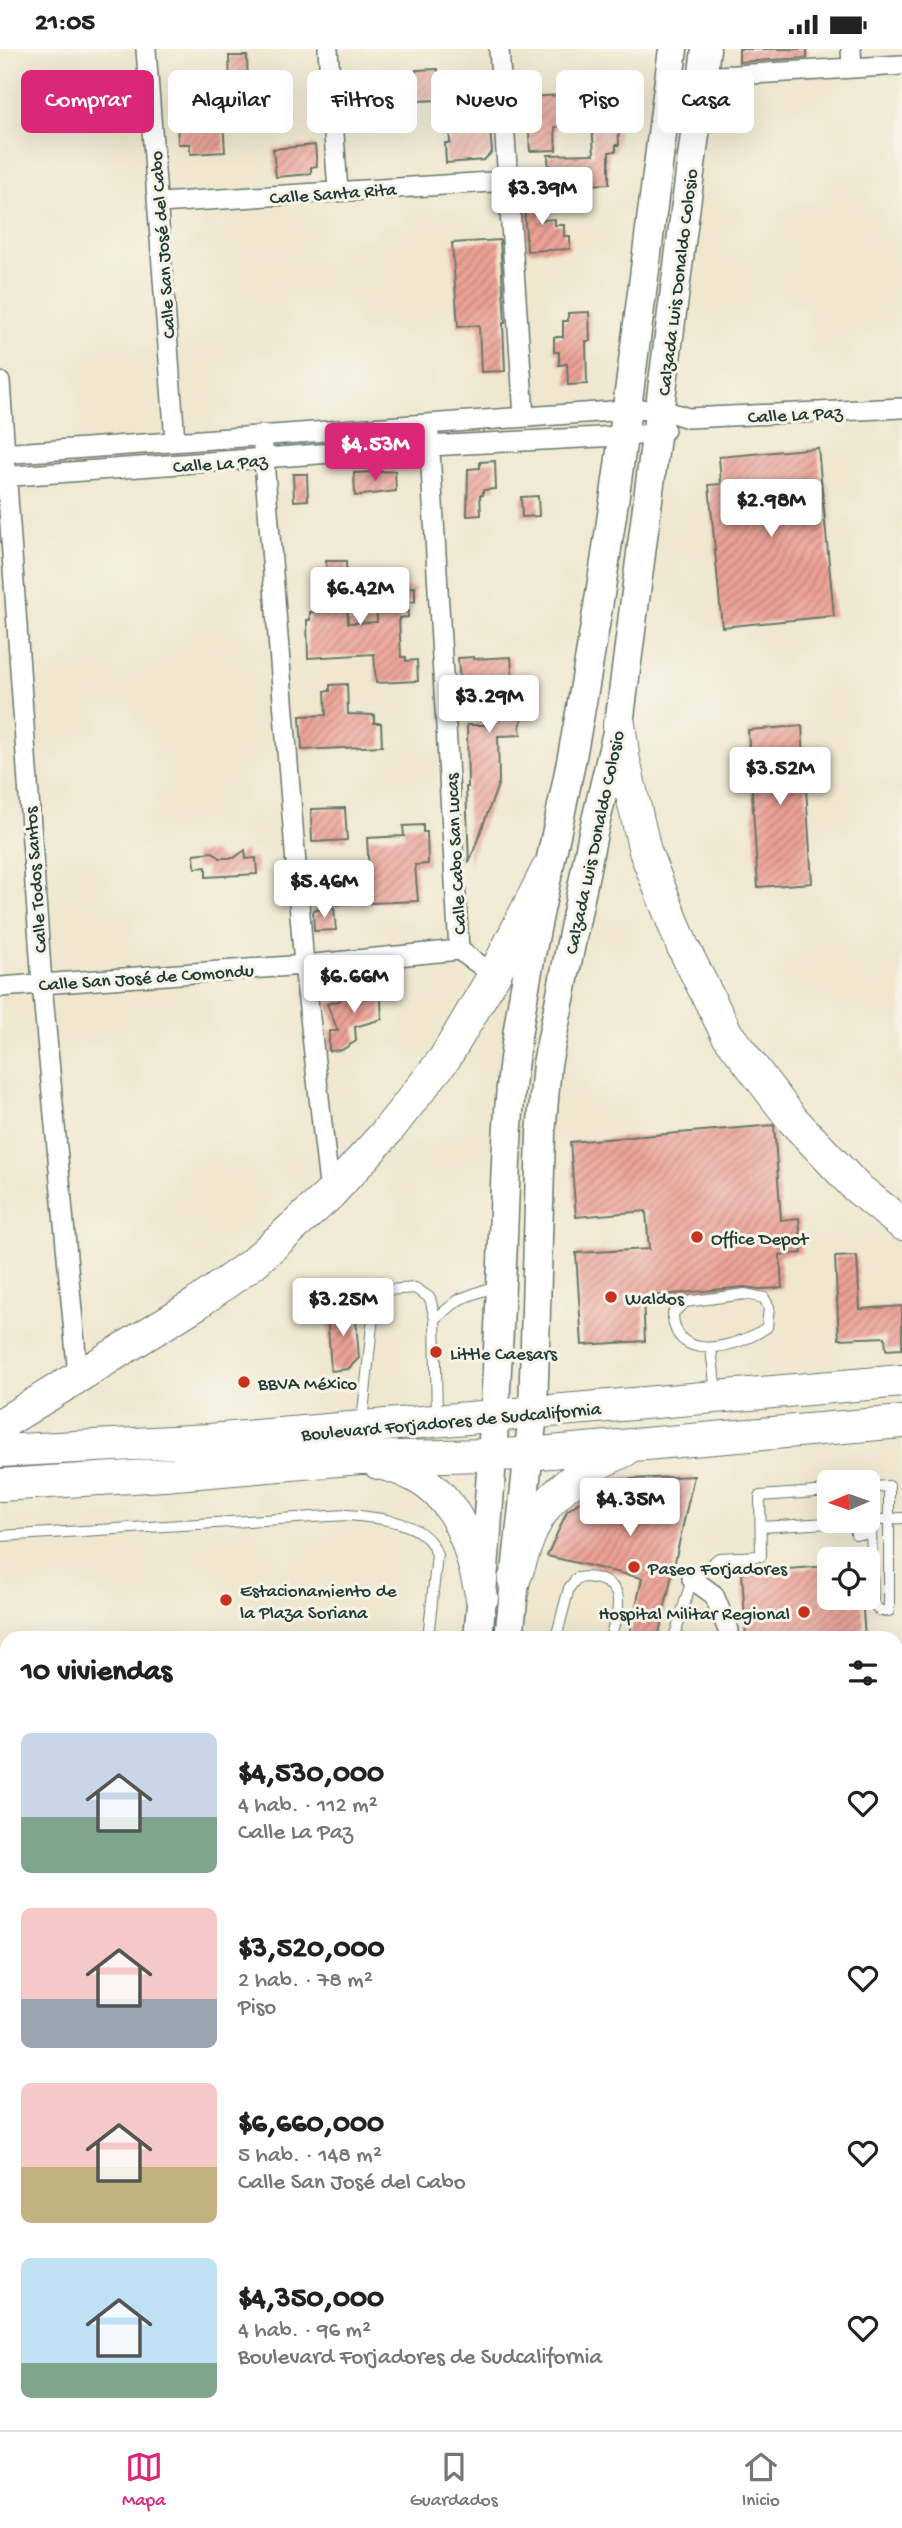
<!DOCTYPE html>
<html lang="es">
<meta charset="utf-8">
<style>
body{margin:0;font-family:"Gochi Hand",sans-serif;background:#f2f2f2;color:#222;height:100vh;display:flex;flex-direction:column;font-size:26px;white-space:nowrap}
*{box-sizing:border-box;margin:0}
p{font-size:23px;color:#767676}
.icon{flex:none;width:38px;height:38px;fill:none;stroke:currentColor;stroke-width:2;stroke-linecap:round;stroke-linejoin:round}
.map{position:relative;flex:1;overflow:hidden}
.panel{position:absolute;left:0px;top:1582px;width:903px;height:800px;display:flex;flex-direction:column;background:#fff;border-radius:21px 21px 0 0;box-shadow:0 7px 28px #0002}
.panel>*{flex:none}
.top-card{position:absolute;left:21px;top:21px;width:861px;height:63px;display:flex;gap:14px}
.needle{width:46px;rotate:268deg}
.fabs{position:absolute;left:817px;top:1421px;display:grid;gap:14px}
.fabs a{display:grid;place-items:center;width:63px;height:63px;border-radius:10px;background:#fff;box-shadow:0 7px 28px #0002;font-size:35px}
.price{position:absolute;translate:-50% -60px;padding:0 16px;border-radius:7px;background:#fff;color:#222;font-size:23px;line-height:46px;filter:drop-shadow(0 2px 4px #0008)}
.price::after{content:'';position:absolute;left:50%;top:42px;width:21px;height:16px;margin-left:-10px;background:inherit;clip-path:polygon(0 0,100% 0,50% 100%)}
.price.active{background:#db2777;color:#fff}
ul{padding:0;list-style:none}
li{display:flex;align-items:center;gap:21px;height:175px;padding:0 21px}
li span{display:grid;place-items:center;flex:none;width:196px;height:140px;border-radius:10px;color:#555}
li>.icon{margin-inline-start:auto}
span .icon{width:84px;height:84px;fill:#fffc;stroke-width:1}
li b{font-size:30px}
h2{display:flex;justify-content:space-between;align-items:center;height:84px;padding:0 21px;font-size:30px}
.tag{padding:0 24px;border-radius:10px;background:#fff;box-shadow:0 7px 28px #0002;font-size:24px;line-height:63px}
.tag.active{background:#db2777;color:#fff}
.status{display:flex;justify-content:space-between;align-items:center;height:49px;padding:0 35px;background:#fff;direction:ltr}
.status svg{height:19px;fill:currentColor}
.tab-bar{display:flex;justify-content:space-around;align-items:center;height:98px;border-top:2px solid #e0e0e0;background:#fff;font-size:19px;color:#767676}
.tab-bar a{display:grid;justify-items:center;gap:4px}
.tab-bar .active{color:#db2777}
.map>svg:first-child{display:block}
</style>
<div class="status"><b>21:05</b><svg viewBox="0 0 49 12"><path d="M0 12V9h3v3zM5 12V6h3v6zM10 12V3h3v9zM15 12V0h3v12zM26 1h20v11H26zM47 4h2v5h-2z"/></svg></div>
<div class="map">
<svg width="902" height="2381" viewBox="0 0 902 2381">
<defs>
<pattern id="building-hatch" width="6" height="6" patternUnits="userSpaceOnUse" patternTransform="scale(1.75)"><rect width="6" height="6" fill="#eca196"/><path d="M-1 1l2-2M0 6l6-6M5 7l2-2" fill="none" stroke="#bf847b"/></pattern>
</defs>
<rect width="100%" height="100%" fill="#f7f3e8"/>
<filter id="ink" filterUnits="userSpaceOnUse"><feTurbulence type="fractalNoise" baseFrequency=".0143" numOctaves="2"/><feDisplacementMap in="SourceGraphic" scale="14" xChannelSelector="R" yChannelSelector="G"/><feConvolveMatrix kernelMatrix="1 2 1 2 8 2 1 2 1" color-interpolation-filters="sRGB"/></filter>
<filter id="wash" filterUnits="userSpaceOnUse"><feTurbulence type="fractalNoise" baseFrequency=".00686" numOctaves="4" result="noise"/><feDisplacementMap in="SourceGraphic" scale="28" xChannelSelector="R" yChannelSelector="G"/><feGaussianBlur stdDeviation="1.57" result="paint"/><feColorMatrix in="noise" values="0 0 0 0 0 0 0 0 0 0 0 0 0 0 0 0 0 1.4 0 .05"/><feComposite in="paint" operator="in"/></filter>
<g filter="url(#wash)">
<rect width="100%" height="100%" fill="#efe7ce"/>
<g id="blocks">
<!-- building -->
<path fill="url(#building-hatch)" d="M739,0H807V9L739,13Z
M229,7H247L248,39H230Z
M438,20L439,51L417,52L416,21Z
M562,46V49H567L568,76L555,78L556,101L530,102L529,85L528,77L525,78L526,48Z
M471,48L473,81H490L492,103L484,111L446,114L445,94H450L447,49Z
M223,70L225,103L190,105V95H178L177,73Z
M618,73L619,96H616V102L609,103V135L581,136V131L549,132L548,106L594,105L592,74Z
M315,96L317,117L311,118V125L276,128L273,100Z
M523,141H540L541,171L555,170V176H564V187H570V200L527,202Z
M500,191L505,274H503L505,322L481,323L479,276L458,278L452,194Z
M589,263L590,292H586L587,335L568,336L567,315L559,316V303H554V288H563V272H568V264Z
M818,399L834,567L722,578L709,436L721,435L719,408Z
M495,412L496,440L483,441V446H480L481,466L467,467L468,420L480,419V413Z
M395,422L396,442L355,447L354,424Z
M293,425H307L308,451L294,452Z
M538,447L539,467L522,468L521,448Z
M326,512H346L348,574L377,573L376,543L401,542L400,539L415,538V553H407L408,568L399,569L401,608H406V612L417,611L418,632L376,634L374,605L308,609L307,571H310V563H314V532L327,531Z
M474,608V610L511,608L513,637L531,636L520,678L521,686L498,687L499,733L469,814L466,738H468L467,676H487V666H497V638H460L458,609Z
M347,635L348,665L374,666V674H381L382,697L302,701L300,667L326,666L325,642H330V636Z
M802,677L812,834L758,838L748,681Z
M345,759L347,791L312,793L311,760Z
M423,776V783H427L428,815L415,816L418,852L322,856L321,826L369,823L367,789L404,787L403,777Z
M245,801L246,810L256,809L257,825L206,828V818L195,819L194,805L213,803L220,809H234Z
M334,859L336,881L314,882L313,861Z
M380,937L382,970L355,978L356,992L342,1001L329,1002V982H338L327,955L339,952L350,941Z
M774,1076L781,1171L799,1169L802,1204L780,1206L782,1239L759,1240L744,1238L643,1248L645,1292L582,1296L576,1204L649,1200L646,1162L576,1168L570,1093Z
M857,1207L860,1260L902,1257V1300L886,1301L885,1288L839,1290L835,1208Z
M355,1259L359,1309L348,1320L331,1322L327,1261Z
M694,1427L658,1589H629L642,1529L547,1507L567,1462L610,1431Z
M830,1517V1549H862L865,1589H746L742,1523Z"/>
</g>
</g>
<g filter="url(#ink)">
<use href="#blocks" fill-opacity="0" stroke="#68786a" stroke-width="2"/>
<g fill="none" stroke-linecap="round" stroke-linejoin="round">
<!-- lane casing -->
<g stroke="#68786a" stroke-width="12">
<path id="lane" d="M745,1245L764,1249L769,1258L767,1278C740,1298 673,1317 673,1264L685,1253Z
M435,1270L460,1250L498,1236
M711,1299L716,1344
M362,1374L372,1276L376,1253L387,1241L415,1239L430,1249L435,1270L437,1368
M889,1437V1562H880L873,1554L870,1438Z
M855,1472L856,1485H871
M868,1472L902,1469
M761,1478L863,1472
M0,1487L347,1466C378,1469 426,1471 437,1506L428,1589
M556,1589L569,1539L577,1529C595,1526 620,1533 618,1555C618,1566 613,1578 610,1589
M674,1589L692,1530L719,1509L761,1507L760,1447L830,1442
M0,1613H7
M896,2070L902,2071
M0,2163L7,2165
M0,2204L7,2206
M0,2255L7,2257
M896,2269L902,2270
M0,2299L7,2300
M896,2334L902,2311
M741,2381L743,2375
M786,2381L788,2375
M835,2381L837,2375
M884,2381L886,2375"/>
</g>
<!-- street casing -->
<g stroke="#68786a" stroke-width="22">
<path id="street" d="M146,0L175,392
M328,0L338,142
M499,0L524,367
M851,0L852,19
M702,28L902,16
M159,154L507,132
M0,333L42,935L78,1327
M429,385L459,901
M262,386L304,916L330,1145
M0,405L626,361L660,360L688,369L902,359
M0,428L430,397L657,385L665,381
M0,938L304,916L459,901L494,926
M692,1530L714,1546L728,1581V1589
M896,1783H902"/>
</g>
<!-- secondary casing -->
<g stroke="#68786a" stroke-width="31">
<path id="secondary" d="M478,1589C489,1471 496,1353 501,1235C505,1158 505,1079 515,1002C529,895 557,792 576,686C618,459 643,229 673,0
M509,1589L533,1364L541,1085L547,1015L593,784L619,675L706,0
M896,2195L902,2197
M896,2234L902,2235
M372,2381L376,2375
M412,2381L416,2375"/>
</g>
<!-- primary casing -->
<g stroke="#68786a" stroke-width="34">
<path id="primary" d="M619,675L624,712L645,802L682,896L727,985L792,1070L856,1138L902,1175
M0,1376L196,1255L252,1215L330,1145L384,1086L445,1009L494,926L547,821
M0,1402L210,1391L902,1332
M378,1414C454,1431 467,1482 482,1549
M0,1436L164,1426L360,1409L527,1405L902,1373
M514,1531C523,1507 529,1480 544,1460C563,1433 594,1415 624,1402"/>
</g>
<!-- lane -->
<use href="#lane" stroke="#fff" stroke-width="10"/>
<!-- street -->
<use href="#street" stroke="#fff" stroke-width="19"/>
<!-- secondary -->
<use href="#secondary" stroke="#fff" stroke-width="28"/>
<!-- primary -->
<use href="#primary" stroke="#fff" stroke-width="32"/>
</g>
</g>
<!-- markers -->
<g fill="#c8321e" stroke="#f7f3e8" stroke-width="2.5">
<circle cx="697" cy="1188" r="7"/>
<circle cx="611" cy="1248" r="7"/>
<circle cx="436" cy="1303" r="7"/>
<circle cx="244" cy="1333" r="7"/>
<circle cx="634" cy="1518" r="7"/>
<circle cx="226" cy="1551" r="7"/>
<circle cx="804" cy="1563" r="7"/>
</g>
<g text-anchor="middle" stroke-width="6" stroke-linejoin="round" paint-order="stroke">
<!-- street labels -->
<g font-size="19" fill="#1f3d34" stroke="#f7f3e8">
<text transform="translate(333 143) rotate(-4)" y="7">Calle Santa Rita</text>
<text transform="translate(161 196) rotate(-94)" y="7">Calle San José del Cabo</text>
<text transform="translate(676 233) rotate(-83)" y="7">Calzada Luis Donaldo Colosio</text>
<text transform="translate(795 364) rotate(-3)" y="7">Calle La Paz</text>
<text transform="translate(220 413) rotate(-4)" y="7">Calle La Paz</text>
<text transform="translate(593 793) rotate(-78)" y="7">Calzada Luis Donaldo Colosio</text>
<text transform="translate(454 805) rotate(-93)" y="7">Calle Cabo San Lucas</text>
<text transform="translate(34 831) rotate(-94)" y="7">Calle Todos Santos</text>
<text transform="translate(146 927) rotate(-4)" y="7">Calle San José de Comondu</text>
<text transform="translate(451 1371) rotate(-5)" y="7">Boulevard Forjadores de Sudcalifornia</text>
</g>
<!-- poi labels -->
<g font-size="19" fill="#1f3d34" stroke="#f7f3e8" text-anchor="start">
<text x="711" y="1195">Office Depot</text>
<text x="625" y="1255">Waldos</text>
<text x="450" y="1310">Little Caesars</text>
<text x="258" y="1340">BBVA México</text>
<text x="648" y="1525">Paseo Forjadores</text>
<text x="240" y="1547">Estacionamiento de<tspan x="240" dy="22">la Plaza Soriana</tspan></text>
<text x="790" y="1570" text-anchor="end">Hospital Militar Regional</text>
</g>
</g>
</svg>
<div class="fabs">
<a><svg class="needle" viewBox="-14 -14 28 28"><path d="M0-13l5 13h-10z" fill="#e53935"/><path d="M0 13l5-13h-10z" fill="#767676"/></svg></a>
<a><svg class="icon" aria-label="locate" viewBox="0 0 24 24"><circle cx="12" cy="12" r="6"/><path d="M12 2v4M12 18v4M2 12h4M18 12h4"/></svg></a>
</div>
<b class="price" style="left:542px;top:178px">$3.39M</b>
<b class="price active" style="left:375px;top:434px">$4.53M</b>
<b class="price" style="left:771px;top:490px">$2.98M</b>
<b class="price" style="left:360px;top:578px">$6.42M</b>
<b class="price" style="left:489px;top:686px">$3.29M</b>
<b class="price" style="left:780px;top:758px">$3.52M</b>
<b class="price" style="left:324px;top:871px">$5.46M</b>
<b class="price" style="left:354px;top:966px">$6.66M</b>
<b class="price" style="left:343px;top:1289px">$3.25M</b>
<b class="price" style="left:630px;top:1489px">$4.35M</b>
<div class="top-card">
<a class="tag active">Comprar</a>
<a class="tag">Alquilar</a>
<a class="tag">Filtros</a>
<a class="tag">Nuevo</a>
<a class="tag">Piso</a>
<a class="tag">Casa</a>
</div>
<section class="panel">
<h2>10 viviendas<svg class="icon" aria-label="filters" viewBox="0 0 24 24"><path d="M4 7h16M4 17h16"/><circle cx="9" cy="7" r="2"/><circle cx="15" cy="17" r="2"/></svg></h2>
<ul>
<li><span style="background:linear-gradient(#c9d6e8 60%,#7fa58c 0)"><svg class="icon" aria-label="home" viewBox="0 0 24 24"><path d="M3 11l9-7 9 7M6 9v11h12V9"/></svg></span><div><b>$4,530,000</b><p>4 hab. · 112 m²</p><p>Calle La Paz</p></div><svg class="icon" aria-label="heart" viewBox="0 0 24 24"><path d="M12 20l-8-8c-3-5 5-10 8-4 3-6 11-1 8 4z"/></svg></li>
<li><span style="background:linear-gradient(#f6c9c9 65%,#9aa5b1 0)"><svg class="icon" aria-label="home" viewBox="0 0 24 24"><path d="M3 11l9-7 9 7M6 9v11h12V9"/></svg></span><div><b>$3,520,000</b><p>2 hab. · 78 m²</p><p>Piso</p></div><svg class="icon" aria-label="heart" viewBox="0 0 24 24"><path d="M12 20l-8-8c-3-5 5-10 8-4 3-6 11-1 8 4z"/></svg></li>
<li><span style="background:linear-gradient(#f6c9c9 60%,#c2b280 0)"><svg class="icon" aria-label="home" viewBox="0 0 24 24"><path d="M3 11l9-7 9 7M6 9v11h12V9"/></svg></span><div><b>$6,660,000</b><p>5 hab. · 148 m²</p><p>Calle San José del Cabo</p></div><svg class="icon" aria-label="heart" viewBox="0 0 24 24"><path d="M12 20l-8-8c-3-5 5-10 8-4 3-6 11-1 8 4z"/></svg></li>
<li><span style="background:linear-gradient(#bfe0f5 75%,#7fa58c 0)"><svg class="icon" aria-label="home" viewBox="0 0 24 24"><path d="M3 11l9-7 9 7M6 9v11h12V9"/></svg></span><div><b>$4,350,000</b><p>4 hab. · 96 m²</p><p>Boulevard Forjadores de Sudcalifornia</p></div><svg class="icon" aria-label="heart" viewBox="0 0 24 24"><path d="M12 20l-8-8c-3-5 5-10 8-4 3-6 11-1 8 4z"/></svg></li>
</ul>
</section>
</div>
<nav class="tab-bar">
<a class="active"><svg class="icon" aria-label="map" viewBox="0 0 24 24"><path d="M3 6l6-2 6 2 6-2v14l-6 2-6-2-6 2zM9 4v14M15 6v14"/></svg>Mapa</a>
<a><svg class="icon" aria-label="saved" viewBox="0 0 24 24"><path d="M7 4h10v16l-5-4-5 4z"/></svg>Guardados</a>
<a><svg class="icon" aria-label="home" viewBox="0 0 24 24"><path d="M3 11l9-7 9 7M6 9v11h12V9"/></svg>Inicio</a>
</nav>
